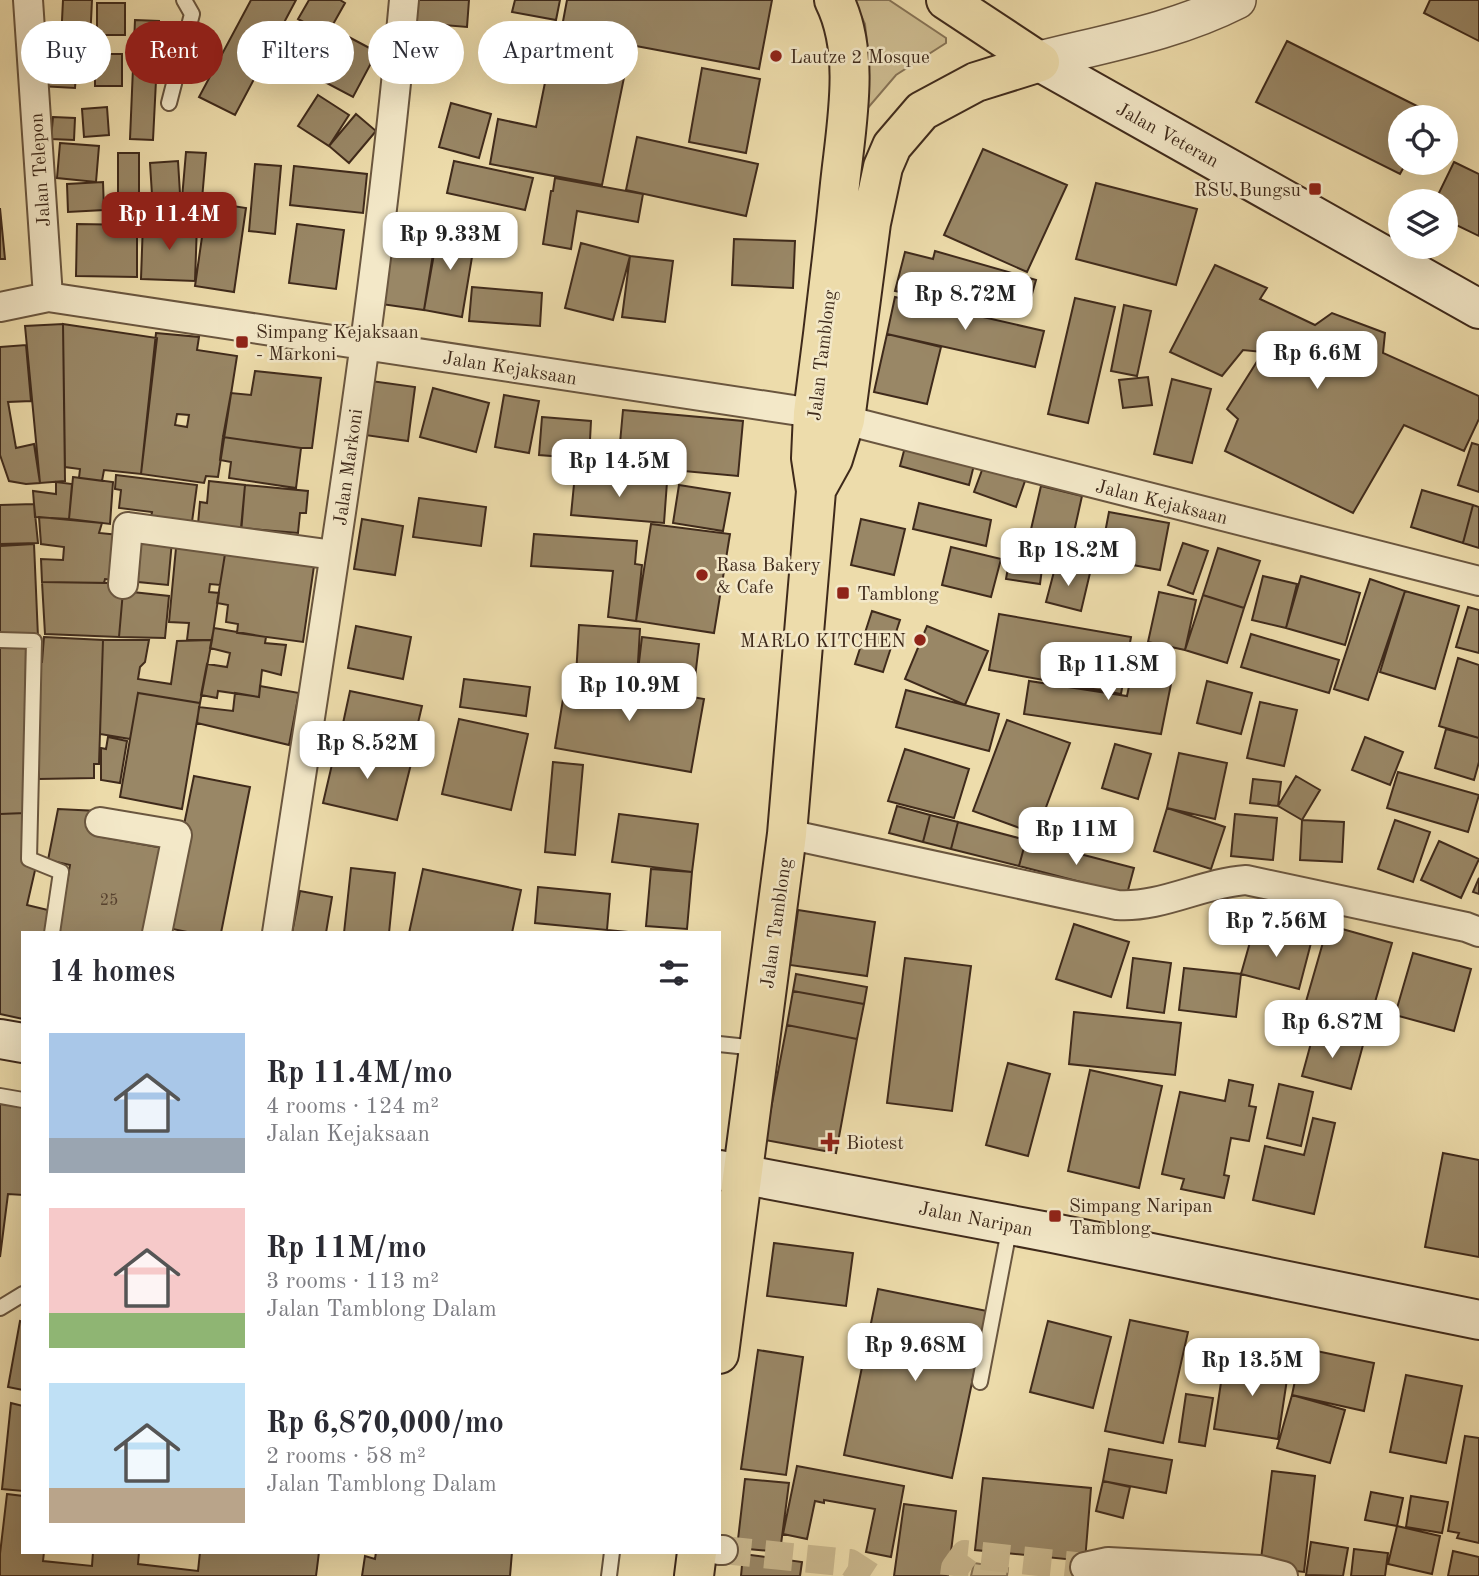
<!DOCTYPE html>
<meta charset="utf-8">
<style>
body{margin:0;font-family:"Old Standard TT",serif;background:#f2f2f3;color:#2b2b33;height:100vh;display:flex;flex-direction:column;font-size:26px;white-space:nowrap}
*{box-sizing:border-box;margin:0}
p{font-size:23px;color:#7c7c81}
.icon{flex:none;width:38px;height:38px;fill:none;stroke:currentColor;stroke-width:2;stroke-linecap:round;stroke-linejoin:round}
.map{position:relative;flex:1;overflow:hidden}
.panel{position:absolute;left:21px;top:931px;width:700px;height:623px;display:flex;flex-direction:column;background:#fff;border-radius:0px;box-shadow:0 7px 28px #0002}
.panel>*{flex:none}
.guide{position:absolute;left:21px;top:21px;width:700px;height:63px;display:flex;gap:14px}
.tools{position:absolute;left:1388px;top:105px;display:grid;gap:14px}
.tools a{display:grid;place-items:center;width:70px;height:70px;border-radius:50%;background:#fff;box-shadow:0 7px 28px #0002;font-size:35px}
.price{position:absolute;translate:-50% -60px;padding:0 16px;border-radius:14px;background:#fff;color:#222;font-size:23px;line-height:46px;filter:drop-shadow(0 2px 4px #0008)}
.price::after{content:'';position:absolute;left:50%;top:42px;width:21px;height:16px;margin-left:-10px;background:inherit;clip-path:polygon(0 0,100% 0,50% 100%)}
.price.current{background:#8f2418;color:#fff}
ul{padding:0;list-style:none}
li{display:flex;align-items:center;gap:21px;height:175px;padding:0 28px}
li span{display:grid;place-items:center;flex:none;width:196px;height:140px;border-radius:0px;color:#555}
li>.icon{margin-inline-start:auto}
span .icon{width:84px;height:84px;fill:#fffc;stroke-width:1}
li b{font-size:30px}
h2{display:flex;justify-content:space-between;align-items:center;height:84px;padding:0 28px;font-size:30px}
.chip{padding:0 24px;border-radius:32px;background:#fff;box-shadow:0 7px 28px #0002;font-size:24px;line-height:63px}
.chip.current{background:#8f2418;color:#fff}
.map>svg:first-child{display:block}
</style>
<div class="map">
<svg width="1479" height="1576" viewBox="0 0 1479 1576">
<rect width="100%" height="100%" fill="#eddcab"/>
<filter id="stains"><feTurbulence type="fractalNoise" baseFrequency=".00286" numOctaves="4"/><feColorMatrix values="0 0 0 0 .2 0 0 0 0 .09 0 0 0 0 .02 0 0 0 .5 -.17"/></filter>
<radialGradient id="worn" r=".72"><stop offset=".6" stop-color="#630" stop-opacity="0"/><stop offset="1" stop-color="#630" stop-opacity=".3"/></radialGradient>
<!-- green -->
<path fill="#cfbe93" stroke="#877457" stroke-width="2" d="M854,0H889L946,38V43L896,75L867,109L868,52L865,24Z
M974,1563L1008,1568L1007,1576H971Z"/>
<!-- building -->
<path fill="#998766" stroke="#3f2a1b" stroke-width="2" fill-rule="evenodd" d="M63,0H92L90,42L61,41Z
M251,0H296L235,115L199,97Z
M309,0H340L345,3L327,35L298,19Z
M410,0H469L467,27L408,22Z
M515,0H560L556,20L512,12Z
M567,0H772L759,69L561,32Z
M1430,0H1479V41L1424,13Z
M97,3H125V35H97Z
M135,20L159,21L153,140L130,139Z
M345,35L377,52L353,97L321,80Z
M1287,41L1431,113L1429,117H1400V163H1406L1400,174L1256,102Z
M43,47L78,49L75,88L40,86Z
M552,48L627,63L602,185L490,164L498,119L536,127Z
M95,54H122V86H95Z
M702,68L760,79L746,153L689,142Z
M318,95L349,115L329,146L298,126Z
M451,103L491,114L479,158L439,147Z
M107,107L109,135L84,137L82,109Z
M356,114L376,131L349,163L329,146Z
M53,117L75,118L74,140L51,139Z
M637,137L758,164L746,216L626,190Z
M60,143L99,146L96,182L57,178Z
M983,149L1067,185L1027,272L944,235Z
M186,152L206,153L201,211L181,210Z
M118,153H139V210H118Z
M178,161L181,210L153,211L150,163Z
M454,161L533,178L525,210L447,193Z
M1454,162L1479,174V236L1446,220V201H1435Z
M255,164L281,166L275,234L249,231Z
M294,166L367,174L363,213L290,205Z
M555,178L643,194L638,222L577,211L571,249L543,244L551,191H553Z
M103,182L104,210L68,212L67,184Z
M1096,183L1197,209L1176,285L1076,259Z
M207,202L246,208L234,292L195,286Z
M0,208L5,259H0Z
M143,222L197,224L195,281L141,279Z
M77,224L137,225V277L76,276Z
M297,224L344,230L336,289L289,283Z
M439,226L476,233L462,317L424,310Z
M734,239L795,241L793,288L732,285Z
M581,243L630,256L613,320L565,308Z
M389,248L433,254L424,310L381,304Z
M935,251L1036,280L1030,301L934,274L928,298L895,291L905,252L933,259Z
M630,256L673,261L665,322L622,317Z
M1215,265L1267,288L1260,299L1315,325L1332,313L1385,333L1383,353L1479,396V419L1464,451L1404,425L1353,513L1225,451L1238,419L1227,409L1263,352L1243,350L1222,376L1170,352Z
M472,287L542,293L540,326L469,321Z
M895,297L1044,331L1035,367L887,334Z
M1075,298L1115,307L1088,423L1048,414Z
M1124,305L1151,311L1137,376L1111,371Z
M63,324L65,481L40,483L25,326Z
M63,324L157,338L141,474L104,470L102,481L79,478L80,469L65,467Z
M156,333L199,337L197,350L237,356L218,477L206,476L204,483L141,474ZM177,414L189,415L187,427L175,425Z
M887,334L941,347L927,404L874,392Z
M26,345L31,401L8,402L16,448L34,444L40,483L26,484L9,481L0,455V347Z
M255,371L321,378L312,448H301L223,437L231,393L251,395Z
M1148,377L1152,405L1123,408L1119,380Z
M1172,379L1211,389L1192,463L1154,454Z
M371,381L415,387L408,441L365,435Z
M433,388L489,403L476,452L420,437Z
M504,395L539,401L529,453L495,447Z
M623,410L743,421L738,476L618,465Z
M542,417L591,421L589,459L539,455Z
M223,437L301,448L296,488L229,478L231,462L220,460Z
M1472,443L1479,445V492L1458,485Z
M905,447L974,465L969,485L900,466Z
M985,462L1026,478L1016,507L974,492Z
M575,474L667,482L664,523L571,515Z
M116,475L197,485L192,522L151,517L152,512L119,508L121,490L115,489Z
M73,477L113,482L110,524L69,519Z
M209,481L245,485L241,533L198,524L200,502L207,503Z
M56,482L72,484L69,519L35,517L33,491L56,494Z
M245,485L308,491L306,513H300L298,533L241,528Z
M679,485L730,493L723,531L673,523Z
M1041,486L1082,496L1068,559L1026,551Z
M1422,490L1473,505L1463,543L1411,527Z
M419,498L486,507L481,546L413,537Z
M919,503L991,520L986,546L913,529Z
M34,504L38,543L0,544V505Z
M1473,505L1479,507V548L1463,543Z
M1109,512L1169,523L1160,570L1100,559Z
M39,517L102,523L99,533L119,535L115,580L105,579L104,583L42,582L41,559L63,560L64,547L41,544Z
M362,519L403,526L395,575L354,569Z
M861,519L905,529L894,575L851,565Z
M651,524L730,534L714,633L636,621Z
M534,534L637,541L635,564L642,565L636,621L608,617L613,571L531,566Z
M139,538L172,541L168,585L128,581Z
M1183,543L1208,551L1193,594L1168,585Z
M34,544L38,637L0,638V546Z
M951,547L1001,559L991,597L942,585Z
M176,548H226L220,585L210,584L209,592L219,593L212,640H187L189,623L169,622Z
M226,548L315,559L303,642L237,633L238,624L226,622L228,605L217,603Z
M1218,548L1260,561L1244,608L1203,595Z
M1010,556L1043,561L1040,584L1006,579Z
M1056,564L1090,573L1081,611L1046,602Z
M1263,576L1297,584L1286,628L1252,620Z
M1301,576L1360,593L1345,645L1286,628Z
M1370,579L1405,591L1368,700L1334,689Z
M42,582L112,583L123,591L119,637L45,634Z
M123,591L169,596L165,638L119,637Z
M1405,591L1459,606L1435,689L1380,672Z
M1159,592L1196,600L1185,650L1148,642Z
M1203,595L1244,608L1227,663L1185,650Z
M1468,607L1479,610V653L1456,647Z
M872,611L900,620L883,672L855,664Z
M999,614L1131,637L1121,694L989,670Z
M579,625L640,629L637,679L576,676Z
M356,626L411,637L403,679L348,668Z
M927,626L988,651L965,705L905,679Z
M214,628L266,637L265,643L286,645L281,675L262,670L259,697L218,691L217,698L201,695L207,664L227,667L230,653L210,648Z
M1251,634L1339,660L1329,693L1241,667Z
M44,637L103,640L99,764H94V778L39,779L38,662H42Z
M642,637L699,644L694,686L637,679Z
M103,640H149L145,662L140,667L138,679L171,684L177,641L212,640L200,703L138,693L130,739L100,734Z
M0,644H26L25,813L0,814Z
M1458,658L1479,665V738L1439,726Z
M1134,662L1174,669L1161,734L1024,714L1029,681L1127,696Z
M567,675L704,699L691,772L555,748Z
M464,679L530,687L526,716L460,707Z
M1207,681L1252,693L1241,734L1197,723Z
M260,686L299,693L289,745L197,723L199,707L233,711L235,693L259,697Z
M906,690L999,714L989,751L896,727Z
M350,691L422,706L413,744L342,728Z
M138,693L200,703L182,809L120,797Z
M1260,702L1297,710L1284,766L1247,758Z
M459,719L528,734L511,810L442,794Z
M1007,720L1070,743L1036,834L973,811Z
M1446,729L1479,738V762L1474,780L1435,768Z
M108,737L127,741L120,783L101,780V748L106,749Z
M1365,737L1403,752L1390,785L1352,770Z
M337,743L412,760L397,820L323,803Z
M1115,744L1151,754L1138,799L1102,788Z
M905,749L969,769L954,818L888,801Z
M1179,753L1227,763L1215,819L1167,808Z
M553,762L583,765L575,855L545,852Z
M1398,772L1479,795L1468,832L1387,808Z
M194,776L250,787L221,933H192L163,927Z
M1296,776L1320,790L1302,820L1278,806Z
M1253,779L1281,782L1278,806L1250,803Z
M897,806L930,815L923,842L889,833Z
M1167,808L1225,827L1211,869L1154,851Z
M58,809L98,811L96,836L163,848L149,933H58L70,865L48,860Z
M25,813L36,866L27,905L52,911L48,933H23V1019L0,1014V814Z
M619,814L698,824L692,872L612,862Z
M1235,814L1277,818L1273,860L1231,856Z
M930,815L958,822L951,849L923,842Z
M1302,820L1344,822L1342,862L1300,860Z
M1395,820L1430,832L1413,882L1378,869Z
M958,822L1026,840L1019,866L951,849Z
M1026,840L1134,868L1127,894L1019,866Z
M1439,841L1479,859L1461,898L1421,880Z
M351,868L395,873L389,933H344Z
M423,869L521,890L512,933H409Z
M651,869L692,872L687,929L646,926Z
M1479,878V894L1473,892Z
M538,887L610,894L607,930L535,923Z
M300,891L332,897L326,933H292Z
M798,910L875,922L867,976L790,965Z
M1074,924L1129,942L1111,997L1056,979Z
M1328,925L1392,943L1367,1030L1303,1012Z
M1254,928L1311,943L1299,989L1241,974Z
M607,930L639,933H607Z
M1413,953L1471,969L1454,1031L1395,1015Z
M905,958L971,966L952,1111L887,1103Z
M1133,958L1171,963L1164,1013L1127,1008Z
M1184,968L1241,974L1236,1017L1179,1010Z
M796,974L867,987L864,1004L793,991Z
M793,991L864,1004L857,1039L787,1025Z
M1074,1012L1181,1023L1175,1075L1069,1064Z
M787,1025L857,1039L836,1153L765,1140Z
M1314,1032L1363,1045L1351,1089L1302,1076Z
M1008,1063L1050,1074L1028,1156L986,1145Z
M1090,1070L1162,1086L1139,1188L1068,1171Z
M1229,1080L1253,1085L1249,1106L1256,1107L1249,1141L1231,1138L1224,1175L1229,1176L1224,1198L1181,1189L1184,1179L1162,1174L1180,1092L1225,1101Z
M1279,1084L1313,1092L1301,1146L1267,1138Z
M0,1099L23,1103V1195L8,1194L0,1257Z
M1313,1118L1335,1123L1314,1214L1253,1200L1265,1146L1304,1155Z
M1443,1153L1479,1160V1257L1425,1247Z
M774,1243L853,1253L846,1306L767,1296Z
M878,1289L987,1311L952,1478L844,1455Z
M1130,1320L1188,1332L1163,1443L1105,1431Z
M20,1321L23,1322V1390L8,1387Z
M1048,1321L1111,1337L1093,1408L1030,1392Z
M1302,1348L1374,1363L1364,1411L1292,1395Z
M758,1350L803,1357L786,1475L741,1469Z
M1225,1356L1289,1366L1278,1439L1214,1429Z
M1406,1375L1462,1386L1446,1463L1390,1452Z
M1186,1394L1213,1398L1205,1446L1179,1442Z
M1292,1395L1345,1410L1330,1463L1277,1448Z
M11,1403L23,1406V1491L2,1489Z
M1465,1436L1479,1438V1543L1457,1538L1459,1533L1448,1531Z
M1109,1449L1172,1460L1166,1493L1103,1481Z
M797,1466L904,1486L891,1557L866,1552L875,1509L824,1500V1503L815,1501L807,1539L783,1534Z
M1272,1471L1315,1476L1304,1572L1260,1567Z
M983,1478L1091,1488L1085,1561L975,1550Z
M745,1479L789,1483L780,1552L737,1548Z
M1103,1481L1130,1487L1123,1518L1096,1511Z
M1371,1492L1403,1498L1397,1526L1365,1520Z
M7,1494L23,1496V1552H44L43,1561L92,1566L93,1552H139L138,1564L198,1571L200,1552H319L316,1576H0V1554Z
M1411,1496L1448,1502L1442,1533L1406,1527Z
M904,1504L956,1511L948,1576H894Z
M1397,1526L1440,1536L1432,1574L1388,1564Z
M1311,1542L1348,1548L1343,1576L1306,1575Z
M1354,1549L1388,1553L1385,1576H1351Z
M1453,1551L1479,1557V1576H1448Z
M376,1552H512L510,1576H362L365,1556L375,1559Z
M743,1554L802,1562L800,1576H741Z"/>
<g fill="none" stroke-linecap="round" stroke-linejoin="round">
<!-- minor-tunnel -->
<path stroke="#cab88e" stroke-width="28" stroke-dasharray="28 14" stroke-linecap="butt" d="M723,1550L850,1563L870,1576
M954,1576L955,1568L965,1554L1085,1567"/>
<!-- service casing -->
<g stroke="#6a563f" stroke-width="18">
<path id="service" d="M169,103L192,14L184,0
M0,640L34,641L29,859L61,872L52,933
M719,1044L757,1048
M0,1096L23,1100
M0,1308L23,1294
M980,1382L1010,1225
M609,1576L612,1552"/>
</g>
<!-- minor casing -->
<g stroke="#6a563f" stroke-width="32">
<path id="minor" d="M28,0L48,297
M0,307L48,297L813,413
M845,420L1479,581
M123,584L128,527L334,555
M100,822L177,835L157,933
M787,834L1117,905C1162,908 1202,883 1246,880L1466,927L1479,932
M277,933C324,622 376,313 404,0
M719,1550H723
M1085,1567L1108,1562L1260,1570L1283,1576"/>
</g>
<!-- tertiary casing -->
<g stroke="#6a563f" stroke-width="40">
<path id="tertiary" d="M1040,62L1048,58C1113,42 1178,30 1237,0"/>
</g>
<!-- secondary casing -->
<g stroke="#3f2a1b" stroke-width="42">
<path id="secondary" d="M1040,62L1479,309
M0,1039L23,1043
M719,1170L1053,1233L1479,1320"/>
</g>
<!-- primary casing -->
<g stroke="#3f2a1b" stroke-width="42">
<path id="primary" d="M946,0L1040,62
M817,488L833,459L845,420L871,223L883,167L892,146L922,111L976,82L1040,62
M719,1354L787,834L816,491L811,458L813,413C823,337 832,261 840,184C846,126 861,54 834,0
M694,1576L697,1552"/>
</g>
<!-- service -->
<use href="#service" stroke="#f3e8c8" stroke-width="14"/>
<!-- minor -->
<use href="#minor" stroke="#f3e8c8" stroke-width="28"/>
<!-- tertiary -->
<use href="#tertiary" stroke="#f3e8c8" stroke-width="37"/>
<!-- secondary -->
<use href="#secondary" stroke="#f3e8c8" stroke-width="38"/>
<!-- primary -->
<use href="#primary" stroke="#eddcab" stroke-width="38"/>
</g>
<!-- markers -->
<g fill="#8f2418" stroke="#f3e8c8" stroke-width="2.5">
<circle cx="776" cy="56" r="7"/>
<rect x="1308" y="182" width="14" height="14" rx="3.5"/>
<rect x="235" y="335" width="14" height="14" rx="3.5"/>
<circle cx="702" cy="575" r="7"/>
<rect x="836" y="586" width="14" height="14" rx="3.5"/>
<circle cx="920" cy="640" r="7"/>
<path d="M826.5 1131.5h7v7h7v7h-7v7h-7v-7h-7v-7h7z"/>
<rect x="1048" y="1209" width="14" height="14" rx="3.5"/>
</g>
<g text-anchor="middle" stroke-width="5" stroke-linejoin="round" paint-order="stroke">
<!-- number labels -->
<g font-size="16" fill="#56412e">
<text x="109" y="905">25</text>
</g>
<!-- poi labels -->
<g font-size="19" fill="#3f2a1b" stroke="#f3e8c8" text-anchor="start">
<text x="790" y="63">Lautze 2 Mosque</text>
<text x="1301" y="196" text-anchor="end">RSU Bungsu</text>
<text x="256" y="338">Simpang Kejaksaan<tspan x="256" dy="22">- Markoni</tspan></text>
<text x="716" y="571">Rasa Bakery<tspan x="716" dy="22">&amp; Cafe</tspan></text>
<text x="857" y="600">Tamblong</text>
<text x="906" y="647" text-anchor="end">MARLO KITCHEN</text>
<text x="846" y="1149">Biotest</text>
<text x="1069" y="1212">Simpang Naripan<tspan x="1069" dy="22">Tamblong</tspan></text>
</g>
<!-- street labels -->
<g font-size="19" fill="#3f2a1b" stroke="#f3e8c8">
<text transform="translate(1168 134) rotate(29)" y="7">Jalan Veteran</text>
<text transform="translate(39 170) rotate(-94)" y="7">Jalan Telepon</text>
<text transform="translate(821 355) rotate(-83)" y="7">Jalan Tamblong</text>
<text transform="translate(510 367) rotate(9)" y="7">Jalan Kejaksaan</text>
<text transform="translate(347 467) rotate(-82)" y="7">Jalan Markoni</text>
<text transform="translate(1162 501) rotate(14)" y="7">Jalan Kejaksaan</text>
<text transform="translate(775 923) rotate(-82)" y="7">Jalan Tamblong</text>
<text transform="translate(976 1218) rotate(11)" y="7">Jalan Naripan</text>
</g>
</g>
<rect width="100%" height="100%" filter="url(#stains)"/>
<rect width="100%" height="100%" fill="url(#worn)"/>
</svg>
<div class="tools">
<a><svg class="icon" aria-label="locate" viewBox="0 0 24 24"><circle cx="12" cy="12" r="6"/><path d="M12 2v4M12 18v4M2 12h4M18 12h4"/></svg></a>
<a><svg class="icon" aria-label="layers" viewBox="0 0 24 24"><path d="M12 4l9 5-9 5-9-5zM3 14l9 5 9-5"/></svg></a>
</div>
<b class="price current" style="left:169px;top:252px">Rp 11.4M</b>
<b class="price" style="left:450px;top:272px">Rp 9.33M</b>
<b class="price" style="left:965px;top:332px">Rp 8.72M</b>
<b class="price" style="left:1317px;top:391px">Rp 6.6M</b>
<b class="price" style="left:619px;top:499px">Rp 14.5M</b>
<b class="price" style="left:1068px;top:588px">Rp 18.2M</b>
<b class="price" style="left:1108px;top:702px">Rp 11.8M</b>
<b class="price" style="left:629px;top:723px">Rp 10.9M</b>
<b class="price" style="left:367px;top:781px">Rp 8.52M</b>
<b class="price" style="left:1076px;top:867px">Rp 11M</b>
<b class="price" style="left:1276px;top:959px">Rp 7.56M</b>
<b class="price" style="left:1332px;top:1060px">Rp 6.87M</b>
<b class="price" style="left:915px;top:1383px">Rp 9.68M</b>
<b class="price" style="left:1252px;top:1398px">Rp 13.5M</b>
<div class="guide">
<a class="chip">Buy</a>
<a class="chip current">Rent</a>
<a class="chip">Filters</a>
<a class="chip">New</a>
<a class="chip">Apartment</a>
</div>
<section class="panel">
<h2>14 homes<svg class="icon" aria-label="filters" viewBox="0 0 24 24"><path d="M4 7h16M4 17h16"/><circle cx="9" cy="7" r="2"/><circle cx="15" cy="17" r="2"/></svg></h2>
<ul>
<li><span style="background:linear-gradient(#a9c7e8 75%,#9aa5b1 0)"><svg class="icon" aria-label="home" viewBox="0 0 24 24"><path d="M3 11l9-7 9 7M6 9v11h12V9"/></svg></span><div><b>Rp 11.4M/mo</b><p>4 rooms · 124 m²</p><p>Jalan Kejaksaan</p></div></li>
<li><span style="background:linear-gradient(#f6c9c9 75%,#8fb573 0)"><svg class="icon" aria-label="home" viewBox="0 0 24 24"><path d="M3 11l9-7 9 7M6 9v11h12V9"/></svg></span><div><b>Rp 11M/mo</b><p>3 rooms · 113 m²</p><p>Jalan Tamblong Dalam</p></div></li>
<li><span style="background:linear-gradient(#bfe0f5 75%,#b9a48a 0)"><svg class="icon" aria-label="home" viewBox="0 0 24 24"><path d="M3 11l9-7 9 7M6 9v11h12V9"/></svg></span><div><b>Rp 6,870,000/mo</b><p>2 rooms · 58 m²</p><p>Jalan Tamblong Dalam</p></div></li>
</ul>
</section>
</div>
